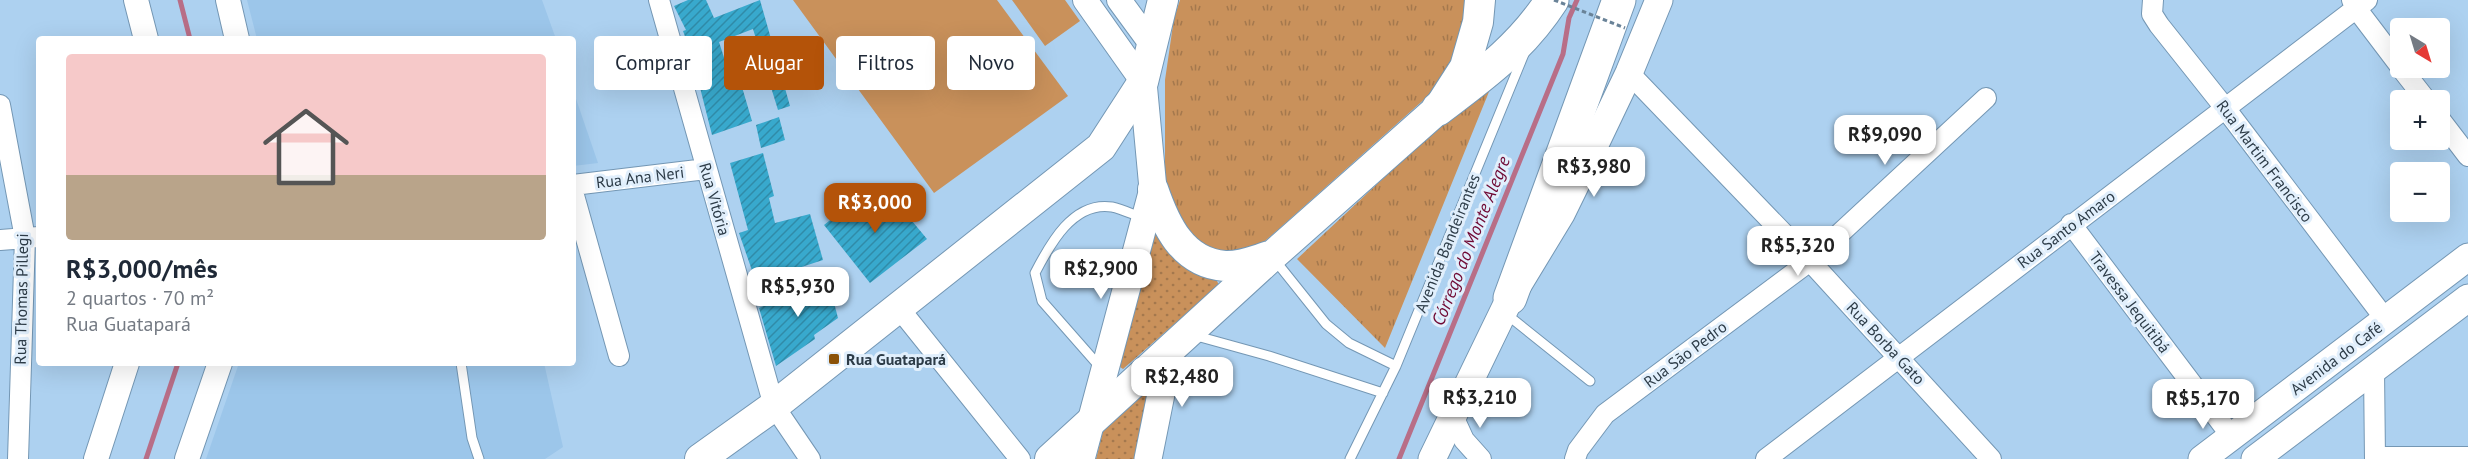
<!DOCTYPE html>
<html lang="pt">
<meta charset="utf-8">
<style>
body{margin:0;font-family:"PT Sans",sans-serif;background:#f6f6f7;color:#1f2937;height:100vh;display:flex;flex-direction:column;font-size:22px;white-space:nowrap}
*{box-sizing:border-box;margin:0}
p{font-size:20px;color:#747a83}
.icon{flex:none;width:33px;height:33px;fill:none;stroke:currentColor;stroke-width:2;stroke-linecap:round;stroke-linejoin:round}
.map{position:relative;flex:1;overflow:hidden}
.sheet{position:absolute;left:36px;top:36px;width:540px;height:330px;display:flex;flex-direction:column;background:#fff;border-radius:6px;box-shadow:0 6px 24px #0002}
.sheet>*{flex:none}
.hud{position:absolute;left:594px;top:36px;width:570px;height:54px;display:flex;gap:12px}
.needle{width:39px;rotate:142deg}
.fabs{position:absolute;left:2390px;top:18px;display:grid;gap:12px}
.fabs a{display:grid;place-items:center;width:60px;height:60px;border-radius:6px;background:#fff;box-shadow:0 6px 24px #0002;font-size:30px}
.price{position:absolute;translate:-50% -51px;padding:0 14px;border-radius:12px;background:#fff;color:#222;font-size:20px;line-height:39px;filter:drop-shadow(0 2px 3px #0008)}
.price::after{content:'';position:absolute;left:50%;top:36px;width:18px;height:14px;margin-left:-9px;background:inherit;clip-path:polygon(0 0,100% 0,50% 100%)}
.price.selected{background:#b45309;color:#fff}
ul{padding:0;list-style:none}
li{display:grid;align-content:center;gap:12px;height:318px;padding:0 30px}
li+li{border-top:2px solid #e0e1e3}
li span{display:grid;place-items:center;height:186px;border-radius:6px;color:#555}
li>.icon{margin-inline-start:auto}
span .icon{width:108px;height:108px;fill:#fffc;stroke-width:1}
li b{font-size:26px}
.tag{padding:0 21px;border-radius:6px;background:#fff;box-shadow:0 6px 24px #0002;font-size:21px;line-height:54px}
.tag.selected{background:#b45309;color:#fff}
.map>svg:first-child{display:block}
</style>
<div class="map">
<svg width="2468" height="459" viewBox="0 0 2468 459">
<defs>
<pattern id="grass-dots" width="8" height="8" patternUnits="userSpaceOnUse" patternTransform="scale(1.5)"><rect width="8" height="8" fill="#c9915b"/><path d="M2 2h.1M6 6h.1" fill="none" stroke="#a4784d" stroke-width="1.8" stroke-linecap="round"/></pattern>
<pattern id="park-tufts" width="24" height="20" patternUnits="userSpaceOnUse" patternTransform="scale(1.5)"><rect width="24" height="20" fill="#c9915b"/><path d="M3 7l-1-3M5 7V3M7 7l1-3M15 17l-1-3M17 17v-4M19 17l1-3" fill="none" stroke="#a4784d"/></pattern>
<pattern id="building-hatch" width="6" height="6" patternUnits="userSpaceOnUse" patternTransform="scale(1.5)"><rect width="6" height="6" fill="#38a9cd"/><path d="M-1 1l2-2M0 6l6-6M5 7l2-2" fill="none" stroke="#308ba8"/></pattern>
</defs>
<rect width="100%" height="100%" fill="#add1f0"/>
<!-- built -->
<path fill="#9cc6ea" d="M247,0H542L556,39H257Z
M573,90L598,163L573,166Z
M239,363H544L563,447L545,459H206Z"/>
<!-- grass -->
<path fill="url(#grass-dots)" d="M1153,231L1159,232L1214,275L1219,285L1123,369L1120,367Z
M1151,387L1136,459H1096L1104,427Z"/>
<!-- park -->
<path fill="url(#park-tufts)" d="M1180,0H1467L1464,32L1451,63L1428,96L1255,250L1238,257L1197,245L1165,193V80L1174,18Z
M1497,72L1385,348L1297,259Z"/>
<!-- pitch -->
<path fill="#c9915b" d="M793,0H997L1068,96L934,193Z
M1012,0H1065L1080,21L1045,46Z"/>
<g fill="none" stroke-linecap="round" stroke-linejoin="round">
<!-- stream -->
<path stroke="#b86e87" stroke-width="5" d="M180,0L190,39
M146,459L178,363
M1399,459L1563,54L1569,18L1577,0"/>
</g>
<!-- building -->
<path fill="url(#building-hatch)" d="M688,0H706L714,18L760,0L790,106L778,110L753,29L719,42L729,73L737,70L752,121L712,135L692,56L683,31L686,30L674,6Z
M779,117L785,140L761,148L756,125Z
M763,153L774,196L769,198L775,223L810,214L823,260L756,282L739,233L748,230L730,163Z
M888,192L927,239L870,283L824,225L853,202Z
M827,276L838,318L814,335L815,339L776,366L759,308Z"/>
<g fill="none" stroke-linecap="round" stroke-linejoin="round">
<!-- service casing -->
<g stroke="#7497b4" stroke-width="11">
<path id="service" d="M1274,259L1326,324L1349,343L1396,366
M1505,313L1590,381
M1193,335L1269,356L1383,393
M461,363L472,438L479,459
M1100,367L1042,301L1035,273C1050,244 1073,201 1112,207C1122,209 1134,215 1143,218
M1350,459L1396,366L1524,54"/>
</g>
<!-- minor casing -->
<g stroke="#7497b4" stroke-width="22">
<path id="minor" d="M659,0L774,406L810,459
M2153,0L2152,14L2159,25L2225,108L2386,320
M2352,0L2356,8L2400,66
M2401,68L2426,100
M1629,73L1810,261L1991,459
M0,105L25,238L18,459
M2439,118L2468,156
M573,185L706,169
M573,192L619,356
M2071,224L2232,437
M0,240L39,237
M898,307L1020,459
M2374,370L2375,459
M1453,416L1464,440L1481,459
M2375,457H2468
M1575,459L1578,450L1605,414L1810,261L1986,98
M1766,459L2367,0"/>
</g>
<!-- tertiary casing -->
<g stroke="#7497b4" stroke-width="26">
<path id="tertiary" d="M136,0L146,39
M228,0L237,39
M1085,0L1143,82
M1119,0L1152,45
M96,459L127,363
M187,459L220,363"/>
</g>
<!-- secondary casing -->
<g stroke="#7497b4" stroke-width="29">
<path id="secondary" d="M1081,459L1153,189L1143,82
M1148,459L1170,349
M1432,459L1510,298L1561,214L1586,163L1629,73L1659,0
M2202,459L2468,257
M2255,459L2468,298"/>
</g>
<!-- primary casing -->
<g stroke="#7497b4" stroke-width="32">
<path id="primary" d="M1153,189C1165,224 1182,263 1225,266C1240,267 1256,260 1270,256
M700,459L774,406L1101,147L1143,82L1163,0
M1050,459L1272,256L1438,109L1465,67L1478,22L1480,0"/>
</g>
<!-- motorway casing -->
<g stroke="#7497b4" stroke-width="35">
<path id="motorway" d="M1438,109C1483,75 1521,48 1552,0
M1510,298L1619,0"/>
</g>
<!-- service -->
<use href="#service" stroke="#fff" stroke-width="9"/>
<!-- minor -->
<use href="#minor" stroke="#fff" stroke-width="20"/>
<!-- tertiary -->
<use href="#tertiary" stroke="#fff" stroke-width="24"/>
<!-- secondary -->
<use href="#secondary" stroke="#fff" stroke-width="27"/>
<!-- primary -->
<use href="#primary" stroke="#fff" stroke-width="30"/>
<!-- motorway -->
<use href="#motorway" stroke="#fff" stroke-width="33"/>
<!-- path-bridge -->
<path stroke="#6a8398" stroke-width="3" stroke-dasharray="4.5 3" stroke-linecap="butt" d="M1554,0L1625,28"/>
</g>
<!-- markers -->
<rect fill="#8b5208" stroke="#e1effc" stroke-width="2" x="828" y="353" width="12" height="12" rx="3"/>
<g text-anchor="middle" stroke-width="6" stroke-linejoin="round" paint-order="stroke">
<!-- street labels -->
<g font-size="16" fill="#2d3c48" stroke="#e1effc">
<text transform="translate(2265 161) rotate(53)" y="6">Rua Martim Francisco</text>
<text transform="translate(640 177) rotate(-7)" y="6">Rua Ana Neri</text>
<text transform="translate(715 199) rotate(74)" y="6">Rua Vitória</text>
<text transform="translate(2066 229) rotate(-37)" y="6">Rua Santo Amaro</text>
<text transform="translate(1447 243) rotate(-68)" y="6">Avenida Bandeirantes</text>
<text transform="translate(21 299) rotate(-89)" y="6">Rua Thomas Pillegi</text>
<text transform="translate(2130 302) rotate(53)" y="6">Travessa Jequitibá</text>
<text transform="translate(1886 343) rotate(47)" y="6">Rua Borba Gato</text>
<text transform="translate(1685 354) rotate(-37)" y="6">Rua São Pedro</text>
<text transform="translate(2336 358) rotate(-37)" y="6">Avenida do Café</text>
</g>
<!-- poi labels -->
<g font-size="16" font-weight="bold" fill="#2d3c48" stroke="#e1effc" text-anchor="start">
<text x="846" y="365">Rua Guatapará</text>
</g>
<!-- water labels -->
<g font-size="18" font-style="italic" fill="#6f0833" stroke="#e1effc">
<text transform="translate(1471 241) rotate(-68)" y="6">Córrego do Monte Alegre</text>
</g>
</g>
</svg>
<div class="fabs">
<a><svg class="needle" viewBox="-14 -14 28 28"><path d="M0-13l5 13h-10z" fill="#e53935"/><path d="M0 13l5-13h-10z" fill="#747a83"/></svg></a>
<a>+</a>
<a>−</a>
</div>
<b class="price" style="left:1885px;top:166px">R$9,090</b>
<b class="price" style="left:1594px;top:198px">R$3,980</b>
<b class="price selected" style="left:875px;top:234px">R$3,000</b>
<b class="price" style="left:1798px;top:277px">R$5,320</b>
<b class="price" style="left:1101px;top:300px">R$2,900</b>
<b class="price" style="left:798px;top:318px">R$5,930</b>
<b class="price" style="left:1182px;top:408px">R$2,480</b>
<b class="price" style="left:1480px;top:429px">R$3,210</b>
<b class="price" style="left:2203px;top:430px">R$5,170</b>
<div class="hud">
<a class="tag">Comprar</a>
<a class="tag selected">Alugar</a>
<a class="tag">Filtros</a>
<a class="tag">Novo</a>
</div>
<section class="sheet">
<ul>
<li><span style="background:linear-gradient(#f6c9c9 65%,#b9a48a 0)"><svg class="icon" aria-label="home" viewBox="0 0 24 24"><path d="M3 11l9-7 9 7M6 9v11h12V9"/></svg></span><div><b>R$3,000/mês</b><p>2 quartos · 70 m²</p><p>Rua Guatapará</p></div></li>
</ul>
</section>
</div>
